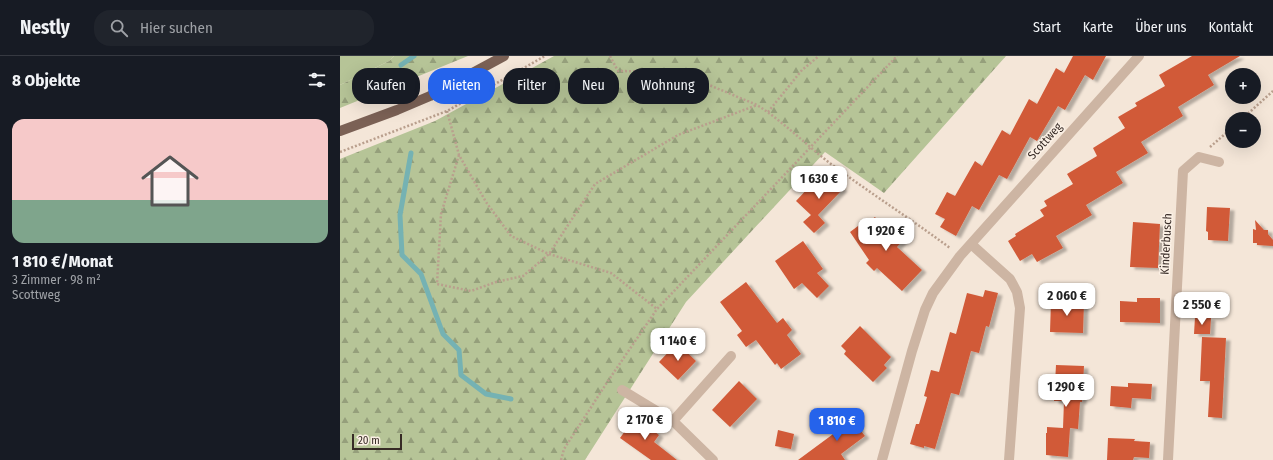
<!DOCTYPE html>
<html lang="de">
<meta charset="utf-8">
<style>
body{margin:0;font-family:"Fira Sans Condensed",sans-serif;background:#20242c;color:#f1f3f6;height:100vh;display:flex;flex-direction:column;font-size:15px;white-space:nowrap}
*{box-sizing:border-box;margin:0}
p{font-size:13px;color:#9ea1a6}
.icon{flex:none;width:22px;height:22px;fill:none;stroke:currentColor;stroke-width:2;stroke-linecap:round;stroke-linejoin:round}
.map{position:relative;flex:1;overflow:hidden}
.details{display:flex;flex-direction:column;background:#171b24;width:340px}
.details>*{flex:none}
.hud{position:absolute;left:12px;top:12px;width:380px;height:36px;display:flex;gap:8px}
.controls{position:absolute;left:885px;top:12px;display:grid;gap:8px}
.controls a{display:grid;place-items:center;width:36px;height:36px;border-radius:50%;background:#171b24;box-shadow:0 4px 16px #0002;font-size:20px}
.scale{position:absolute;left:12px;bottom:10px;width:50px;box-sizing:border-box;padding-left:4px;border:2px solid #372b26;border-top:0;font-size:11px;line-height:14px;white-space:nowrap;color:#372b26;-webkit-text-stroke:3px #fbf0e5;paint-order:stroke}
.price{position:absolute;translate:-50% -34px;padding:0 9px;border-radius:8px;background:#fff;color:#222;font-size:13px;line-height:26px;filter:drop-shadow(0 1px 2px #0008)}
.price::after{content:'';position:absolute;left:50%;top:24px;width:12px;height:9px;margin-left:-6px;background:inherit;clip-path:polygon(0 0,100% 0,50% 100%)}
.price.on{background:#2563eb;color:#fff}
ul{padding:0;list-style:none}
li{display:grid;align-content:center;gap:8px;height:212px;padding:0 12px}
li+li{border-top:1px solid #363941}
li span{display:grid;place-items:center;height:124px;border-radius:12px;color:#555}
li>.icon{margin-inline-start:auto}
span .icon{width:72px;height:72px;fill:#fffc;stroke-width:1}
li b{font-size:17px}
h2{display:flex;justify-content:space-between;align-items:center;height:48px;padding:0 12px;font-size:17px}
.pill{padding:0 14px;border-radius:16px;background:#171b24;box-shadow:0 4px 16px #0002;font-size:14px;line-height:36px}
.pill.on{background:#2563eb;color:#fff}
header{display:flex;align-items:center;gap:24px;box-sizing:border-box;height:56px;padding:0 20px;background:#171b24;border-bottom:1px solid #363941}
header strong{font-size:19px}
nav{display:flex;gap:22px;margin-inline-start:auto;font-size:14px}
.search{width:280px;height:36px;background:#20242c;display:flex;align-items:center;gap:10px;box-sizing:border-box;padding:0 14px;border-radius:16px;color:#9ea1a6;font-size:15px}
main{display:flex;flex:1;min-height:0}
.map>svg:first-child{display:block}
</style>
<header>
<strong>Nestly</strong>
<div class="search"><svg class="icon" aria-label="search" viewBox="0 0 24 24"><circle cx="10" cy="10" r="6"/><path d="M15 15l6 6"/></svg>Hier suchen</div>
<nav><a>Start</a><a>Karte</a><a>Über uns</a><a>Kontakt</a></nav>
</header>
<main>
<section class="details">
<h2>8 Objekte<svg class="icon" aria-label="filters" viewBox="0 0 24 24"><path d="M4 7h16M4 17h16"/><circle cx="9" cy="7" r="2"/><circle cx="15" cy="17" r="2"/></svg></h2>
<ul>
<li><span style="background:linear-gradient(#f6c9c9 65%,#7fa58c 0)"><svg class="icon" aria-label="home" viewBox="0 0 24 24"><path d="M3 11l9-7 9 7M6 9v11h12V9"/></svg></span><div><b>1 810 €/Monat</b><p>3 Zimmer · 98 m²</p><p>Scottweg</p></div></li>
</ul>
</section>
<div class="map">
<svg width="933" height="404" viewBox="0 0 933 404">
<defs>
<pattern id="forest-firs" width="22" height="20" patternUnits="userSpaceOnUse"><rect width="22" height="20" fill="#b6c497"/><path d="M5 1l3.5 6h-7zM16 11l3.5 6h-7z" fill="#959f7b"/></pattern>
<filter id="shadow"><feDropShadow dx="4.5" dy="2.5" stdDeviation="1" flood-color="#0004"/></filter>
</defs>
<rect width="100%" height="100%" fill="#f4e6d8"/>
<!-- green -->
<path fill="#b6c497" d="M0,0H54L49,5L0,29Z"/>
<!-- forest -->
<path fill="url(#forest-firs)" d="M54,0H128L0,52V29L49,5Z
M214,0H666L544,137L485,96L346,246L245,404H0V103L95,65Z"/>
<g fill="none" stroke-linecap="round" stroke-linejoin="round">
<!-- stream -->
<path stroke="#75b2b3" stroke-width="5" d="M61,9L74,0
M71,97L60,159L62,199L81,218L103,278L119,294L121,319L146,338L171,343"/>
</g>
<!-- building -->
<path fill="#d15a39" filter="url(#shadow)" d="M733,0H766L753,24L745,19L725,54L718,50L697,85L690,81L667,123L659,119L639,154L632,150L616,180L600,171L605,163L595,158L607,136L615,140L635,105L642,110L662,74L670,79L689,43L697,48L716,12L724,17Z
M852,0H900L868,19L874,29L838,51L843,60L801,86L808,97L776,116L783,127L746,149L752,159L716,180L723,192L697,206L692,198L680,205L668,185L676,180L675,178L704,160L700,154L707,150L704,145L733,128L727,118L757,100L753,92L785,72L778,61L797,50L795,47L825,30L819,19Z
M484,115L503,133L478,159L485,167L474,177L463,166L471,159L456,145Z
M867,151L890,152L888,185L868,184V176L866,175Z
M535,161L549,180L560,168L570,177L557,191L582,214L562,235L537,212L534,215L526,207L529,204L510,176L522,167L528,166Z
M915,164L924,174H928V178L933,184V190L917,189V187H913V173L916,174Z
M793,166L820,168L818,212L790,211Z
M463,185L483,213L477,217L489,230L477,242L462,227L454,233L435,205Z
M406,226L437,267L443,262L452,274L447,279L461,298L441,313L437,307L435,309L416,284L406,291L397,279L402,275L380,246Z
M645,234L658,237L649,271L646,270L639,297L631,295L619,339L611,337L595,393L584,390V392L570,388L576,368H579L587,341L584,340L591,314L599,316L610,276L616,278L627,237L643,241Z
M797,242H820V267L780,266V245L797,246Z
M711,245L744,247L743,277L710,276Z
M855,261L871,262L870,278H854Z
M520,270L551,301L544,309L547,312L533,326L504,298L506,295L501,290Z
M862,281L886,282L882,362L868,361L870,325H860Z
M337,287L356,305L338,324L319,306Z
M716,309L744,310L742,346H740L738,373L730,372L728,401L706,399V377H707V371L723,372L724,345H714Z
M399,325L417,343L390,371L372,354Z
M788,327L812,328L811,343L792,342L791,352L770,350L771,330L788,331Z
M508,359L525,380L501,398L505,404H458L500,373L495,368Z
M295,361L319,379L314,386L337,404H311L280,382Z
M438,374L454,378L451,393L435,390Z
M768,382L795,383L794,385L810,386L809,402L794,401L793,404H767Z"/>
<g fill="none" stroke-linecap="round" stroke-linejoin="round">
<!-- path -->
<path stroke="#b99f8d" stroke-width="2.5" stroke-dasharray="2 2" stroke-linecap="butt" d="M270,0L278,15L338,16L417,49C444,66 466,89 491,108C530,137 571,163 610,192
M107,55L119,99L146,146L171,180L209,198L271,217L317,253
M428,56L462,14L479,0
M902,63L933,35
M870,91L892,72
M0,96L107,55L205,0
M119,99L101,158L97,228L131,235L156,226L183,220L209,198L255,128L338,79L417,49
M221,404L224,393L268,325L317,253L557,0"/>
<!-- minor -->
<path stroke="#cdb5a3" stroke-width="10" d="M631,188L670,223L677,236L680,252L669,404
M282,334L333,365L373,404
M333,365L391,300
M542,404L572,295L585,254L593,237L620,200L799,0
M828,404L843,115L859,101L879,106"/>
<!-- major -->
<path stroke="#7b6155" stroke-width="10" d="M0,75L57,54L90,40L164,0"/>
</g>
<g text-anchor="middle" stroke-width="3" stroke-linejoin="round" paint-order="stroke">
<!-- street labels -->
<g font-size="12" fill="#372b26" stroke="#fbf0e5">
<text transform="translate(705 85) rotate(-48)" y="4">Scottweg</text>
<text transform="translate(826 188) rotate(-87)" y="4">Kinderbusch</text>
</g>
</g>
</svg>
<div class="controls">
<a>+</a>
<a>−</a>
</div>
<div class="scale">20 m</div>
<b class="price" style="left:479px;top:144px">1 630 €</b>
<b class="price" style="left:546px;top:196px">1 920 €</b>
<b class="price" style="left:727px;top:261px">2 060 €</b>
<b class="price" style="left:862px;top:270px">2 550 €</b>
<b class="price" style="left:338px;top:306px">1 140 €</b>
<b class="price" style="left:726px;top:352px">1 290 €</b>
<b class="price" style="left:305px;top:385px">2 170 €</b>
<b class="price on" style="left:497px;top:386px">1 810 €</b>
<div class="hud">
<a class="pill">Kaufen</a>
<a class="pill on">Mieten</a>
<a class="pill">Filter</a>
<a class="pill">Neu</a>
<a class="pill">Wohnung</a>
</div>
</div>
</main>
